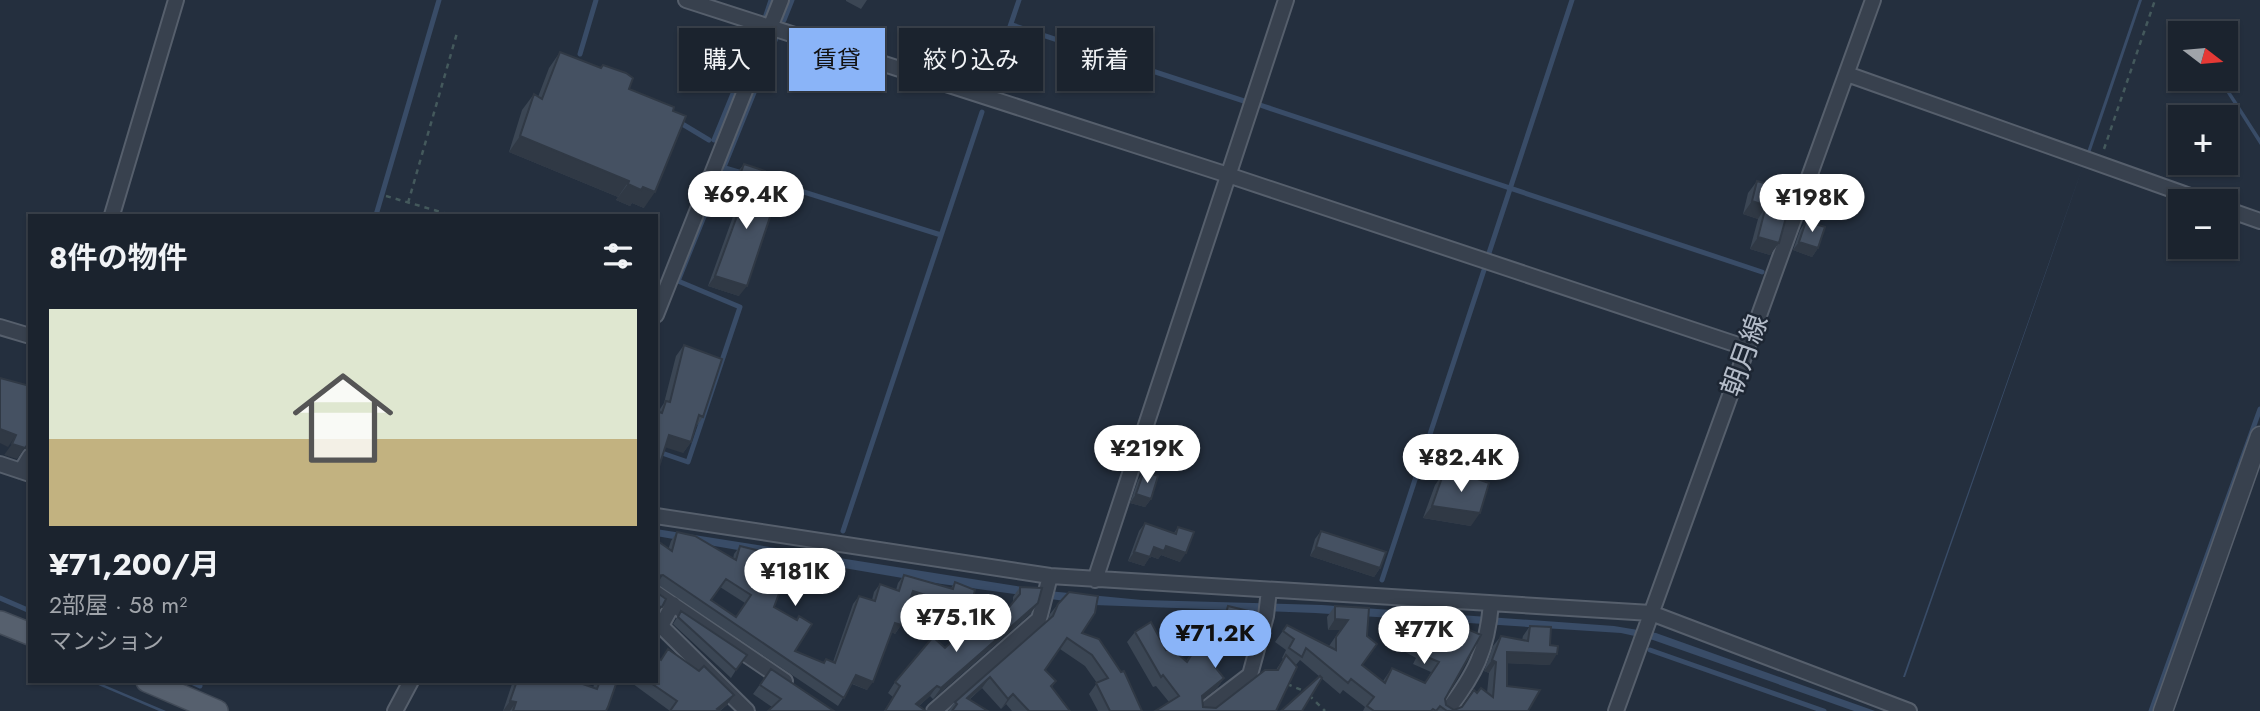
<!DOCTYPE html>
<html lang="ja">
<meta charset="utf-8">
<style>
body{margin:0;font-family:Jost,"Noto Sans JP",sans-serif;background:#242b36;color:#f1f3f6;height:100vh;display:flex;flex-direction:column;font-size:26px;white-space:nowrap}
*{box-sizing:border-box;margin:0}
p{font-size:23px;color:#a0a4aa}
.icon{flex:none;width:38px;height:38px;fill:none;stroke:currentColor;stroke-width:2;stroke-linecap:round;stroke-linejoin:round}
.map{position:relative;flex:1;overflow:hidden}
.details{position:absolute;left:28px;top:214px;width:630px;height:469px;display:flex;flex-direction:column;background:#1b232e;border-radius:0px;box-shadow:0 2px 5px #0004,0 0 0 2px #39404a}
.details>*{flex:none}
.banner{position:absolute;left:679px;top:28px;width:665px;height:63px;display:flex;gap:14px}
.needle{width:46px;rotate:106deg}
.tools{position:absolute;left:2168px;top:21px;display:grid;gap:14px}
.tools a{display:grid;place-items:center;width:70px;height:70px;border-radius:0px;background:#1b232e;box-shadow:0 2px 5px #0004,0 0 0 2px #39404a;font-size:35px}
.price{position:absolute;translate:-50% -60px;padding:0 16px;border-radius:24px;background:#fff;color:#222;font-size:23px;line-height:46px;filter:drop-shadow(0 2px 4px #0008)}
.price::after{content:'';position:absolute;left:50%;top:42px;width:21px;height:16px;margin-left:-10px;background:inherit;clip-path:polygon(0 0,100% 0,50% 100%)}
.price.on{background:#8ab4f8;color:#111}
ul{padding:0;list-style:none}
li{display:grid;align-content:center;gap:14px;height:371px;padding:0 21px}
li+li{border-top:2px solid #39404a}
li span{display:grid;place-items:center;height:217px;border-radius:0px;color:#555}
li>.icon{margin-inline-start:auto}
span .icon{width:126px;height:126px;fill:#fffc;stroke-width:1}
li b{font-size:30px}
h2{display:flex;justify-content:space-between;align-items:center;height:84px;padding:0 21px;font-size:30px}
.tag{padding:0 24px;border-radius:0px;background:#1b232e;box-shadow:0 2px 5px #0004,0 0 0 2px #39404a;font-size:24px;line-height:63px}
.tag.on{background:#8ab4f8;color:#111}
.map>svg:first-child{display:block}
</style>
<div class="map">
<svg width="2260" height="711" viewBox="0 0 2260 711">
<rect width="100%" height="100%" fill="#242f3e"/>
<!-- water -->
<path fill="#394c67" d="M2139,0H2142L2089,156L2086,155Z
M2218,79H2222L2260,138V145Z
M2084,163L1905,677H1903Z
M656,529L1048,591L1142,600L1322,605L1614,626L1656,633L1875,711H1854L1653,640L1621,633L1315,613L1094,605L920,581L656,536Z
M89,681H95L166,711H159Z"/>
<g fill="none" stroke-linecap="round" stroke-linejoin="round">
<!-- stream -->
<path stroke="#394c67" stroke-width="5" d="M766,15L771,0
M784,20L792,0
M1012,25L1244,101
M580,54L596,0
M988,91L1019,0
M1260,105L1762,272
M679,122L709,140
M714,140L757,35
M725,168L742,173
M759,178L941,235
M376,215L439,0
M1488,256L1572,0
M656,451L688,462L740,307L678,281L776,38
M843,531L982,112
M1382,580L1484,270
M0,598L30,611
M1650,650L1824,711
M189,681L200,686
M2151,711L2260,409"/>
<!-- minor casing -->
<g stroke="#565f6c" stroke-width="18">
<path id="minor" d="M686,0L1228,175L1747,348
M1847,74L2204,201
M2226,209L2260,221
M112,215L176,0
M656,315L781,0
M0,327L30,336
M0,464L30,474
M21,471L30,456
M656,516L1050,576L1651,613L1909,711
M1095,580L1286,0
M656,593L785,681
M673,604L661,626L747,711
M395,711L411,681
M934,711L1039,619L1050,576
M1203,711L1250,675L1266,616L1269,590
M1447,711C1475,674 1487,651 1491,604
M1616,711L1873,0"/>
</g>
<!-- tertiary casing -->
<g stroke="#565f6c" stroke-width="21">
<path id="tertiary" d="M2163,711L2260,436"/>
</g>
<!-- primary casing -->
<g stroke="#414a57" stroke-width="24">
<path id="primary" d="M0,622L30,634
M147,681L217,711"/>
</g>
<!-- path -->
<path stroke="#44595c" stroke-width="2.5" stroke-dasharray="5 5" stroke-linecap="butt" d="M2104,149L2155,0
M386,196L451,215
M408,203L457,33
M1287,684L1304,691
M1309,695L1325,711"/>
<!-- minor -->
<use href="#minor" stroke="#38414e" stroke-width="14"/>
<!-- tertiary -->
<use href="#tertiary" stroke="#38414e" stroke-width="18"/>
<!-- primary -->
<use href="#primary" stroke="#56606e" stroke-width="21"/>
</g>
<!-- wall -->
<path fill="#3b4654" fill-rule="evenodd" d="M846,0H867L861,9L846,1Z
M560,52L601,68L603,65L629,89L644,208L632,203L630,206L616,200L618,197L509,152L522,110L534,94L538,97L549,68Z
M744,164L757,199L739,296L708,286L740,197L730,193L736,174Z
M1757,181L1793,192L1770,255L1750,249L1758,219L1743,214L1748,193Z
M1806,221L1818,248L1812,257L1793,250L1800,230Z
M684,345L703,417L696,427L691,442L683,453L658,412L664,403L676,356Z
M1144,471L1151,499L1145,507L1130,503L1138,480Z
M1444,472L1463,479L1466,475L1471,526L1423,518L1435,485Z
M1145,523L1174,533L1178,527L1180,562L1161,555L1158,559L1150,556L1144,566L1128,561L1139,531Z
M1321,531L1380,568L1374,577L1310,556L1315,539Z
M677,532L733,559L734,554L740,546L774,607L795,651L824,663L826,659L833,662L853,604L859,596L872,600L874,592L880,584L896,590L898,583L904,575L951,588L955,582L962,626L939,618L942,610L910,600L901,625L895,634L892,632L867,690L852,684L838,706L657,584L671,541ZM720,587L745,603L736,617L711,600Z
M1020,587L1038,603L1030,614L933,699L930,696L919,706L925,711H884L893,697L888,693L895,682L945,648L994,625L1013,603V597Z
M1058,604L1082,633L1142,711H1098L1089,694L1097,683L1085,666L1060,649L1045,670L1056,681L1052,687L1070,711H1012L1006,704L1001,709L982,688L969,700L988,711H948L955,702L1048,620L1050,614Z
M1228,606L1250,636L1242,647L1232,643L1215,667L1224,678L1217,688L1202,700L1203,707L1216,708L1276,670L1283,659L1282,658L1286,650L1275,642L1287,625L1329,646L1340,630H1328L1327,617L1335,606L1362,665L1383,681L1392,668L1425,683L1431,672L1413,664L1416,658L1398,648L1404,633L1411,623L1442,639L1452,622L1445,699L1446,705L1454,710L1462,707L1477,693H1487L1489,673L1484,671L1493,646L1501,636L1522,640L1523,636L1530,626L1550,665L1507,663V686L1528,711H1363L1365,707L1343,690L1340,694L1300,660L1295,666L1276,711H1155L1169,702L1156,686L1153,687L1127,642L1135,632L1186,661L1206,631L1215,637L1221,616Z
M681,611L736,670L731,678L673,624Z
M771,669L834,711L772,707L753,694Z
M513,681H574L593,688L595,681H617L606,711H503Z
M629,681H656L727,705L720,711H670Z"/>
<!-- shaded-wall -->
<path fill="#303945" d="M520,136L629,181L618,197L509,152Z
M737,183L748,186L740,197L730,193Z
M628,184L643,187L655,192L644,208L632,203L630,206L616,200Z
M1752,201L1766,206L1758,219L1743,214Z
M1758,237L1779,243L1770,255L1750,249Z
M1799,242L1818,248L1812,257L1793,250Z
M715,276L747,286L739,296L708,286Z
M0,429L16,435L8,447L0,443Z
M669,435L691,442L683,453L661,446Z
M12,444L25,448L17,459L4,455Z
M1136,494L1151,499L1145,507L1130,503Z
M1432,506L1480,513L1471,526L1423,518Z
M1166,546L1186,553L1180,562L1161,555L1158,559L1148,555L1154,547Z
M1316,547L1380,568L1374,577L1310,556Z
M1134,552L1150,557L1144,566L1128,561Z
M663,575L657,584H656L657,576Z
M913,591L948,602L942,610L907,600Z
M1038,603L1030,614L933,699L941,688Z
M656,606L662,607L656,615Z
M945,609L968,618L962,626L939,618Z
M1335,619L1348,620L1341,630H1328Z
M895,623L901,625L895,634L890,631Z
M1239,632L1250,636L1242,647L1232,643Z
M1507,652L1557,654L1550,665L1499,663Z
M1492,660L1496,662L1489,673L1484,671Z
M856,675L873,682L867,690L851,683Z
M990,677L982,688L959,708L967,698Z
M1224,678L1217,688L1194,707L1202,696Z
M937,686L930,696L913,711L916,704Z
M1013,694L1006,704L1001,709L1008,699Z
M734,695L727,705L719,711L717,709Z
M510,701L516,702L510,711H503Z"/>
<!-- building -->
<path fill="#455162" stroke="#303945" stroke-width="2" fill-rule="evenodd" d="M560,52L601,68L603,65L626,73L633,78L629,89L674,107L673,111L686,116L655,192L643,187L641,190L628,184L629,181L520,136L534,94L542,99Z
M744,164L765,171L757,199L774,205L747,286L715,276L748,186L737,183Z
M1757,181L1793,192L1779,243L1758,237L1766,206L1752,201Z
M1806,221L1825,227L1818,248L1799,242Z
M684,345L722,359L703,417L699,415L691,442L669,435L656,476V411L662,413L666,401L670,402Z
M0,378L30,386V441L25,448L12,444L16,435L0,429Z
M1144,471L1158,476L1151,499L1136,494Z
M1444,472L1464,480L1466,475L1489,483L1480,513L1432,506Z
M1145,523L1176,534L1178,527L1194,532L1186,553L1166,546L1164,551L1154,547L1150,557L1134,552Z
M1321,531L1386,552L1380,568L1316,547Z
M677,532L695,536L736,560L740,546L760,551L754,569L783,583L774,607L797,620L799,616L812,624L795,651L824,663L826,659L835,663L859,596L875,601L880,584L899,591L904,575L953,589L955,582L975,590L968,618L945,609L948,602L913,591L901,625L895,623L873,682L856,675L844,698L663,575L657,576L656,578V545L659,542L672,551ZM726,579L751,595L736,617L711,600Z
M1020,587L1042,588L1038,603L941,688L937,686L916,704L926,711H885L900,686L895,682L933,637L945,648L980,615L994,625L1020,594Z
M656,592L666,599L662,607L656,606Z
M1069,592L1098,596L1095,613L1082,633L1099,639L1121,672L1124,671L1142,711H1110L1096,683L1108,678L1092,655L1067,638L1045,670L1056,681L1051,686L1070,711H1029L1013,694L1008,699L990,677L967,698L988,711H952L957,704L955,702L1053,616L1058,604Z
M1228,606L1257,613L1250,636L1239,632L1215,667L1224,678L1202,696L1203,707L1216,708L1265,670H1278L1286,655L1297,667L1276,711H1155L1179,696L1163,675L1161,677L1135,632L1151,622L1166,650L1170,647L1187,662L1206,631L1219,640Z
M1335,606L1369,608L1367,636L1377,644L1362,665L1385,683L1392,668L1425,683L1439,662L1420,654L1423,647L1405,638L1411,623L1444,641L1452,622L1481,635L1445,699L1446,705L1454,710L1462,707L1474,690L1477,693L1481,688L1493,697L1496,662L1492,660L1501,636L1528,641L1530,626L1551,627L1550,645L1558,646L1557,654L1507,652V686L1540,690L1528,711H1447L1440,706L1436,711L1433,709L1431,711H1374L1367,706L1374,697L1351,679L1348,683L1306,648L1302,657L1289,648L1294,639L1283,631L1287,625L1336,650V637L1348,620L1335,619Z
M681,611L747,655L736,670L678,617Z
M668,649L699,671L704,666L734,695L717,709L720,711H670L677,701L648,681H656V657L661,660Z
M771,669L834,711H768L781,699L760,685Z
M1320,676L1322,678L1302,711H1281Z
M517,681H574L597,689L600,681H617L608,707L606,711H513L516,702L510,701Z"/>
<g text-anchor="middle" stroke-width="5" stroke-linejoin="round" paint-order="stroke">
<!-- street labels -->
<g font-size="28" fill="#b4bcc9" stroke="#1d2633">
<text transform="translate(1744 355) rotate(-70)" y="10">朝月線</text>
</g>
</g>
</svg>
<div class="tools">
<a><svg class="needle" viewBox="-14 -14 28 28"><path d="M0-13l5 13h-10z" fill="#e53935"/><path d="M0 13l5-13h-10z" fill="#a0a4aa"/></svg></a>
<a>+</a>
<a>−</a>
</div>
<b class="price" style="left:746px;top:231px">¥69.4K</b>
<b class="price" style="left:1812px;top:234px">¥198K</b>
<b class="price" style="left:1147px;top:485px">¥219K</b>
<b class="price" style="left:1461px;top:494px">¥82.4K</b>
<b class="price" style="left:795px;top:608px">¥181K</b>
<b class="price" style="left:956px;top:654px">¥75.1K</b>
<b class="price" style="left:1424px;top:666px">¥77K</b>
<b class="price on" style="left:1215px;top:670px">¥71.2K</b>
<div class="banner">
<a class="tag">購入</a>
<a class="tag on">賃貸</a>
<a class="tag">絞り込み</a>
<a class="tag">新着</a>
</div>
<section class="details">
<h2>8件の物件<svg class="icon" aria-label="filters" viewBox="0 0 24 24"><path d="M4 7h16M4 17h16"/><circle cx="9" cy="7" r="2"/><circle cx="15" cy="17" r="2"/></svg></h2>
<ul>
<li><span style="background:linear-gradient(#dfe7d0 60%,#c2b280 0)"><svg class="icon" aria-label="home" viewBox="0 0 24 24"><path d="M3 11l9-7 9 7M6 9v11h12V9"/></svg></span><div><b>¥71,200/月</b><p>2部屋 · 58 m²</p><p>マンション</p></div></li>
</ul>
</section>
</div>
